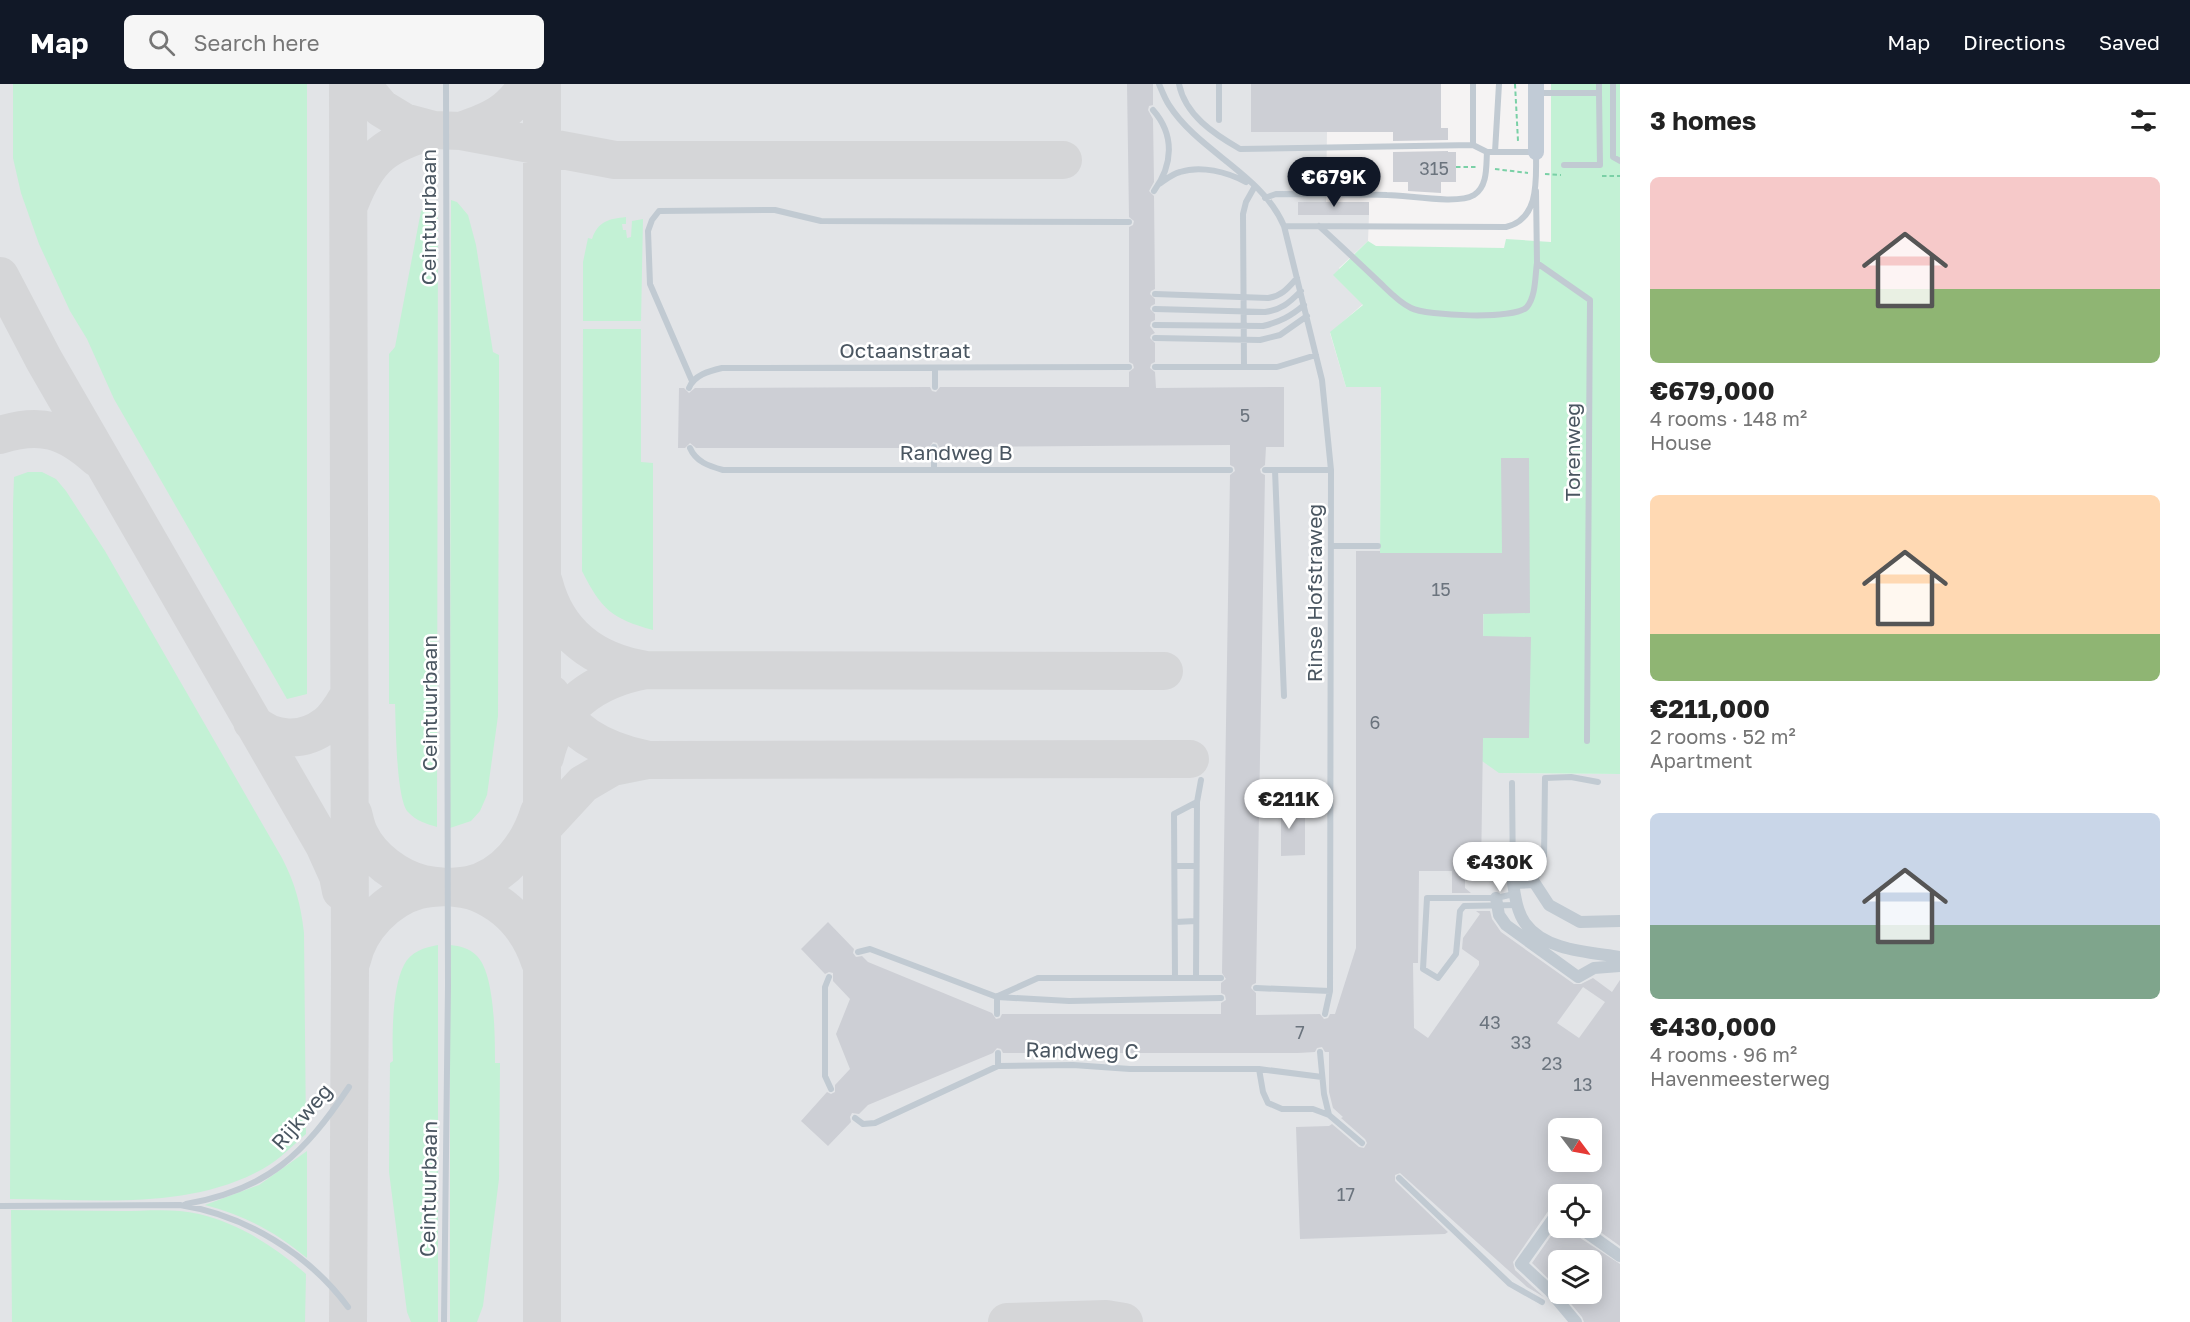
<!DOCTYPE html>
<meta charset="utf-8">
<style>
body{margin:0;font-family:"Golos Text",sans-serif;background:#f6f6f6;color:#222;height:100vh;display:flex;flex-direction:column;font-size:22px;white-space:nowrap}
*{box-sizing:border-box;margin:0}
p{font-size:20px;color:#767676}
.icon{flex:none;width:33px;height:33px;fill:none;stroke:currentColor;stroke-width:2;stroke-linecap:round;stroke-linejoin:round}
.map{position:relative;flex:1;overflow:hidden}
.side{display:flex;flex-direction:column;background:#fff;width:570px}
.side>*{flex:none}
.needle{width:39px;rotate:122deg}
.buttons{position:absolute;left:1548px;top:1034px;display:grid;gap:12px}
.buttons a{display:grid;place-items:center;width:54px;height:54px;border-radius:9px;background:#fff;box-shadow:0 3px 15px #0003;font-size:30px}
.price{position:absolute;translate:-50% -51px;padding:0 14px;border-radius:21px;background:#fff;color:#222;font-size:20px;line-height:39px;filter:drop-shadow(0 2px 3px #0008)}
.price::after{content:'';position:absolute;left:50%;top:36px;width:18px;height:14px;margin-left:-9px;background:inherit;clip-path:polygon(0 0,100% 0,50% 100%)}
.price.on{background:#111827;color:#fff}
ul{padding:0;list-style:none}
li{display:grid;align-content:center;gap:12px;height:318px;padding:0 30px}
li span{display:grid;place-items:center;height:186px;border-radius:9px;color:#555}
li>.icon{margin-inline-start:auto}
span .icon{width:108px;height:108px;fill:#fffc;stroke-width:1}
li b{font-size:26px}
h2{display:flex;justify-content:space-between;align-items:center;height:72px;padding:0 30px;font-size:26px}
header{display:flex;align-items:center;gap:36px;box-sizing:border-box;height:84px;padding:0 30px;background:#111827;color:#fff}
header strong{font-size:28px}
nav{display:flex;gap:33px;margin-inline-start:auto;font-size:21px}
.search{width:420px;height:54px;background:#f6f6f6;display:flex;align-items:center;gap:15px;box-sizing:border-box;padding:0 21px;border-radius:9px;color:#767676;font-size:22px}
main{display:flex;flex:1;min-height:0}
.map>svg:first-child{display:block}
</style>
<header>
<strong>Map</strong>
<div class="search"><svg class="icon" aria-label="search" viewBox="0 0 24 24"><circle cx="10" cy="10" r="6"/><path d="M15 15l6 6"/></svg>Search here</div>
<nav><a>Map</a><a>Directions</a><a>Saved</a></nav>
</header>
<main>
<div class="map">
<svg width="1620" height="1238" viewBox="0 0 1620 1238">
<rect width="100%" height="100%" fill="#f5f3f3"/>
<!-- airport -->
<path fill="#e2e4e7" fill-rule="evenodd" d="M0,0H1252L1251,48H1327L1326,118H1299L1298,131H1369L1368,157L1339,184L1363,220L1330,249L1346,303H1381L1380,469H1484L1499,689L1620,690V1238H0ZM1558,1044H1592V1077H1558ZM1558,1110H1592V1143H1558ZM1558,1176H1592V1209H1558Z"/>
<!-- green -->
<path fill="#c3f1d5" d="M13,0H307V610L287,615L114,315L87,255L70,227L39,160L21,109L13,74Z
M1551,0H1620V690L1499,689L1482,677L1484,470L1380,469L1381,303H1346L1330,248L1363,221L1333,191L1368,157L1376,162L1504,164L1506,155L1551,158Z
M451,116L457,118L468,131L476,161L493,268L499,271V309L498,632L487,711L480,727L471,737L450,744Z
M438,117V118L437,743C427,740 416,737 408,728C396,715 396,641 395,620H389V270L395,263L421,127Z
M626,133V140H622L623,146H626L627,154L631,153L632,137L643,135L641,237H583V178L588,154L592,155C598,137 609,135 626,133Z
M583,245H641V378L653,379V546C612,535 601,525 582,487Z
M28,388H42L56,395L66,407L105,467L282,774C295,799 301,821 304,849L306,1050C290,1064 275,1080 255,1089C181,1126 91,1115 10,1115L13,420L14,393Z
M438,861V1238H411L407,1228L389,1088L390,979L393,977C392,952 392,904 404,881C410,868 425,863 438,861Z
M450,861C460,862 469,864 477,872C495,890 495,953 495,979H500L499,1095L483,1222L477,1238H450Z
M307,1067V1174C274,1147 246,1132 205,1121L259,1101Z
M11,1126C48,1126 85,1127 121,1127C147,1127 174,1124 199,1130C240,1140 274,1162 306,1190L305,1238H12Z"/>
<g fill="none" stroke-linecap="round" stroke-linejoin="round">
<!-- taxiway -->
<path stroke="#d5d6d8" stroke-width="38" d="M348,0L350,885L348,1238
M361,0L381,24L404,38L434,46L461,47L615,76H1063
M461,47C493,36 509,29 528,0
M350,119C368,72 386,60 434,46
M0,192L44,276L324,761L338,792L341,807
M0,351C41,338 66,346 97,374
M544,499C557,550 595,578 646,586L1164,587
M551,610C568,649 606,667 645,675
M252,638C272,657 303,659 326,641C336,634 343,621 349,611
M545,673C557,621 596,595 646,586
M353,729C355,736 356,744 360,751C371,774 398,794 423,800C441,804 461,802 478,809C509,822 530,847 540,878
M533,754L583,700L612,683L647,676L1190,675
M352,876C359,844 387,815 419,806C435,802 453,804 469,801C505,793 529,761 539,728
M542,1238V0
M1007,1238L1106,1235L1124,1238"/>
</g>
<!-- building -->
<path fill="#cdcfd5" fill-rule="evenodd" d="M1127,0H1153V21L1149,22L1148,26L1153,35L1154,98L1149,107L1154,112L1155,205L1151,207L1150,210L1155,215V220L1151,222L1150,225L1155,230V236L1151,238L1150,242L1155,249L1151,251L1150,254L1155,259V278L1151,280L1150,284L1155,288L1156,304L1284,303V363H1266L1265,381L1260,385L1261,389L1265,391L1256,899L1252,901L1251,904L1256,909V931L1320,930L1324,935L1328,934L1330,930H1335L1356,864V467H1380V469H1502L1501,374H1529L1530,529L1483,530V552L1531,553L1529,654H1483L1481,787H1465V804L1471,809H1452V787H1419L1418,879H1413L1414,944L1428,954L1479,881V877L1462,865L1463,854L1480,830L1476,827H1490L1492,835L1501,848L1574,900H1581L1593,894L1612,908L1620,896V1162L1592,1142V1110H1558V1120L1551,1123L1513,1178L1515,1186L1544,1213L1527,1203L1400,1089L1395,1091V1097L1448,1148L1445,1150L1300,1155L1296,1043L1329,1042L1332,1040L1359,1063L1364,1064L1367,1059L1365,1055L1341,1034L1343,1033L1333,1024L1329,1008V968H1325L1322,963L1317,964L1315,968L1298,969H1003L1001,965L997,964L993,969L868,1021L859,1030L852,1029L850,1033L851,1038L828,1062L801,1037L827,1008L831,1010L835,1008V1001L850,985L836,950L850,915L833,897V889L829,888L825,890L801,865L828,838L854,865L853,869L856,873L862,872L868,878L992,929L996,935L1000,934L1002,930H1221V919L1226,916L1225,911L1221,909V899L1226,895L1222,889L1230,391L1235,387L1234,383L1230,381V361L939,363L937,359L933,358L929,364H696L690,359L685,364H678L679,304H684L689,309L695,304L930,303L932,307L936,308L940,303H1129V288L1134,284L1133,280L1129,278V143L1133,141L1134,137L1129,133ZM1583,903L1605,918L1579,954L1557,939ZM1558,1044H1592V1077H1558Z
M1251,0H1441V44H1448V56L1393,57V48H1251Z
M1448,67V68H1456V98H1441V109L1408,107V98H1393V68Z
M1298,118H1369V131H1298Z
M1305,703V771L1281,772V704Z
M1558,1142L1571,1143L1574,1150L1620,1180V1238H1584L1582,1233L1562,1209H1592V1176H1558V1204L1532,1179Z"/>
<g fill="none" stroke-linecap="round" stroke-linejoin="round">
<!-- path -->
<path stroke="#7ad0a6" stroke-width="2" stroke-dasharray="4.5 3" stroke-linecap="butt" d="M1515,0L1518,57
M1456,83H1477
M1495,85L1528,89
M1545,90L1561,91
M1602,92H1620"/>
<!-- lane -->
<path stroke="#c1cad2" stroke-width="6" d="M1159,0C1162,7 1165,15 1169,21C1199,68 1262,90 1284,142L1322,296L1331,386L1330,907L1325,930
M1179,0C1185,31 1214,50 1240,65L1473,61
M1219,0V36
M1613,0V73L1620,77
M1537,9H1599V0
M1153,26C1175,51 1173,81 1154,107
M1495,68L1499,0
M1564,81H1600L1599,9
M1159,100C1165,96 1172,90 1180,88C1201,81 1227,88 1246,98
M1536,107L1537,179L1590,216L1587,657
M1265,114L1276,110C1313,110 1350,110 1387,111C1407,111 1458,121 1474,111C1488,102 1486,82 1487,68
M1284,142L1506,143C1540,135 1536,95 1536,68H1487L1473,61V0
M1319,142C1338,159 1357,177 1376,195C1387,205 1397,217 1411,224C1426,232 1516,236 1527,223C1536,212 1535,192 1537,179
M1155,210L1268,214C1282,212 1288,204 1297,194
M1155,225L1265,228C1281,226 1289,219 1301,207
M1155,241L1263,242C1280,238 1291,232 1304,221
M1155,254L1260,256L1280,251L1307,232
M1155,283H1277L1316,271
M1244,283L1243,130L1246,118L1255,102
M692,297L650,200L648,147L652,136L659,127L775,126L821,137L1129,138
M935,303V284
M689,304C694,291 709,287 722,284L1129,283
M690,364C696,378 709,382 723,386H1230
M934,385V363
M1265,386H1331
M1275,386L1284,612
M1333,462H1378
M1512,699L1513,799
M1197,718L1201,696
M1175,782H1196
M1534,798L1544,776L1545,694L1571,693L1598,698
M1514,810L1496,814H1427L1423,885L1438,894L1456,870L1460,827L1464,822L1518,821
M1175,838L1196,837
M858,868L870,865L997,913L1069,917L1221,914
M829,893L825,903V992L831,1005
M1175,894L1174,730L1197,718L1196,894
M1256,904L1330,907
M998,912L1038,894H1221
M997,930V913
M1320,968L1324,1010L1329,1031L1362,1059
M998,969V982
M1259,985L1263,1008L1268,1019L1282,1025H1313L1329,1031
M855,1034L863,1040L875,1039L998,982L1073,981L1130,985H1259L1322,993
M1399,1094L1510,1200L1542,1218
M186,1120C269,1105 304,1070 349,1003
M0,1122L180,1121C245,1131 309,1170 348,1223
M444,1238L448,902L446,0"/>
<!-- street -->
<path stroke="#c1cad2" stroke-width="12" d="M1496,814L1499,831L1506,841L1578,893L1594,884L1620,882
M1620,837L1580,838L1549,821L1534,798L1513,799C1515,812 1517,828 1525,839C1545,867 1589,868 1620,873
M1558,1128L1521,1180L1549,1206L1576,1238
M1579,1143L1620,1172"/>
<!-- secondary -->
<path stroke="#c1cbd6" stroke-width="16" d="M1536,68V0"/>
</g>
<g text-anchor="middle" stroke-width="5" stroke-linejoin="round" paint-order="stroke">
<!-- number labels -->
<g font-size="18" fill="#6b747e">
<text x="1434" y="91">315</text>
<text x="1245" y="338">5</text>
<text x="1441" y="512">15</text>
<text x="1375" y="645">6</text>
<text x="1490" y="945">43</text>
<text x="1300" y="955">7</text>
<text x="1521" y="965">33</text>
<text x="1552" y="986">23</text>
<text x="1583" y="1007">13</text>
<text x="1346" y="1117">17</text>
</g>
<!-- street labels -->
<g font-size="21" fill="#4a5661" stroke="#fff">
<text transform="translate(429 133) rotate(-90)" y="7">Ceintuurbaan</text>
<text x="905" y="274">Octaanstraat</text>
<text transform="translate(1573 368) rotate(-90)" y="7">Torenweg</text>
<text x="956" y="376">Randweg B</text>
<text transform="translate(1315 509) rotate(-90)" y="7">Rinse Hofstraweg</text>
<text transform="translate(430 619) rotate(-90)" y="7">Ceintuurbaan</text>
<text transform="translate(1082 967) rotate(1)" y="7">Randweg C</text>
<text transform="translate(302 1033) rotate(-49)" y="7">Rijkweg</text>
<text transform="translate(429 1105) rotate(-89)" y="7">Ceintuurbaan</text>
</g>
</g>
</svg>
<div class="buttons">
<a><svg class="needle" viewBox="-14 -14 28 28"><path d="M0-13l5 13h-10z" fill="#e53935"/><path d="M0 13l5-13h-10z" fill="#767676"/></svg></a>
<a><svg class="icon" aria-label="locate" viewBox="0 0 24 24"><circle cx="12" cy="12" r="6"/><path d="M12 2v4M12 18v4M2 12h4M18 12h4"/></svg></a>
<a><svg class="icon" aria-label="layers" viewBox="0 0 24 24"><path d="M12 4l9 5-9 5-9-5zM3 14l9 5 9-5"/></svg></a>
</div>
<b class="price on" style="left:1334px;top:124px">€679K</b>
<b class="price" style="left:1289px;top:746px">€211K</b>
<b class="price" style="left:1500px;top:809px">€430K</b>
</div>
<section class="side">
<h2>3 homes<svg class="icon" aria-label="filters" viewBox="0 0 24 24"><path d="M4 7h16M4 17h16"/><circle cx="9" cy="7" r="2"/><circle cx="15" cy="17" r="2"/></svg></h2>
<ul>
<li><span style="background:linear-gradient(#f6c9c9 60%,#8fb573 0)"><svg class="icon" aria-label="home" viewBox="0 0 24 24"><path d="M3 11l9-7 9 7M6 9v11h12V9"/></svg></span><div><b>€679,000</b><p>4 rooms · 148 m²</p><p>House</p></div></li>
<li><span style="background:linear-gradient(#ffd9b3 75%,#8fb573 0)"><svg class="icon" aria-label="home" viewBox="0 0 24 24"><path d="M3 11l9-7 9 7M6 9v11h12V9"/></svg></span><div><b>€211,000</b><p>2 rooms · 52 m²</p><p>Apartment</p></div></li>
<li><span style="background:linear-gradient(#c9d6e8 60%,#7fa58c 0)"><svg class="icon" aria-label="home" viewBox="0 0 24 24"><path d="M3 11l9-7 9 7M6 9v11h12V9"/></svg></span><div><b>€430,000</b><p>4 rooms · 96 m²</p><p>Havenmeesterweg</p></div></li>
</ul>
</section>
</main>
